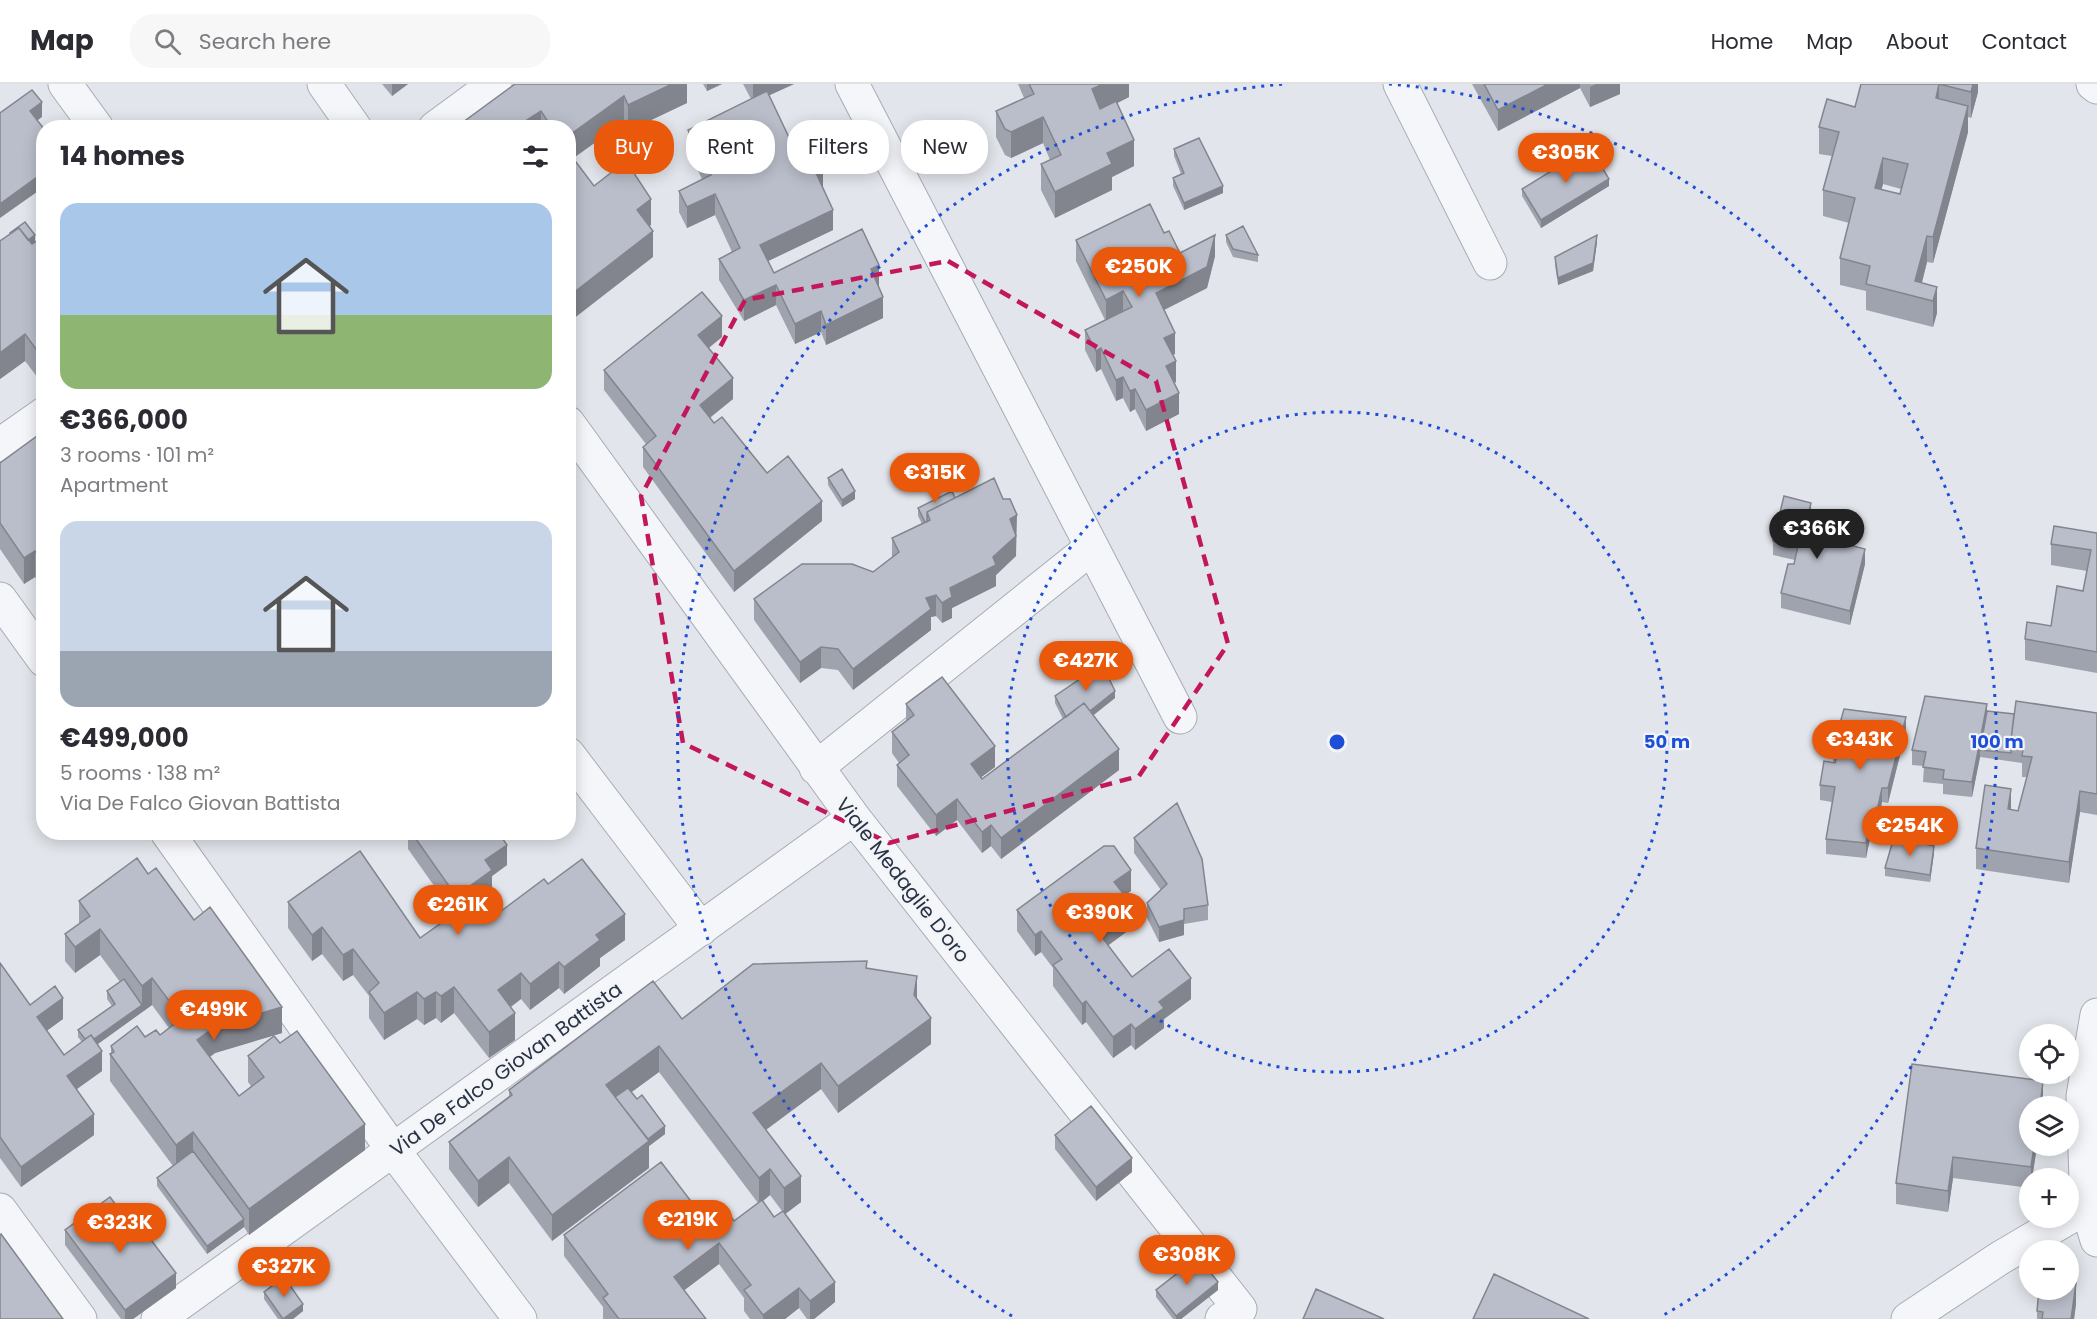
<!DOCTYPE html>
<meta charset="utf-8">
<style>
body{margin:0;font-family:Poppins,sans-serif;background:#f7f7f7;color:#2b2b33;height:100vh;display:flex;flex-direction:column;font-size:22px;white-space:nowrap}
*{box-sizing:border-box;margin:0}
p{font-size:20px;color:#7c7c81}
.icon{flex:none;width:33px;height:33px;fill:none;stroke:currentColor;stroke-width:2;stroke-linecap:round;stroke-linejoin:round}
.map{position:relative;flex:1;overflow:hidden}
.panel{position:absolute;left:36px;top:36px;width:540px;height:720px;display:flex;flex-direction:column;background:#fff;border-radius:24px;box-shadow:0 3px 15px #0003}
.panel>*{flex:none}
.hud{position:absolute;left:594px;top:36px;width:570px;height:54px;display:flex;gap:12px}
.fabs{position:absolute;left:2019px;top:940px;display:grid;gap:12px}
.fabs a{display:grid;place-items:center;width:60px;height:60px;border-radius:50%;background:#fff;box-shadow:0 3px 15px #0003;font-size:30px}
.price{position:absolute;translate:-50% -51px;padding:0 14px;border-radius:21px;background:#ea580c;color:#fff;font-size:20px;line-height:39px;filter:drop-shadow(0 2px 3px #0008)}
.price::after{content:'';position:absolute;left:50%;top:36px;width:18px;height:14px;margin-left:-9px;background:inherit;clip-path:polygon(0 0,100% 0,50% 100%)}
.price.on{background:#222;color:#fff}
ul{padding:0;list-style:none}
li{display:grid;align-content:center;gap:12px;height:318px;padding:0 24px}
li span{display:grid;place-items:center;height:186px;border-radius:18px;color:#555}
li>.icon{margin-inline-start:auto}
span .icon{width:108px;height:108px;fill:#fffc;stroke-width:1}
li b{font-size:26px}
h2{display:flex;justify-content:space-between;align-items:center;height:72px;padding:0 24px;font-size:26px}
.chip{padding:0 21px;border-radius:24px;background:#fff;box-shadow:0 3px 15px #0003;font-size:21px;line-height:54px}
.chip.on{background:#ea580c;color:#fff}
header{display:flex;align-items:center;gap:36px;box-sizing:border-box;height:84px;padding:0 30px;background:#fff;border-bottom:2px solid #e1e1e2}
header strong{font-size:28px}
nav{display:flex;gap:33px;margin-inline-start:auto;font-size:21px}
.search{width:420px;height:54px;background:#f7f7f7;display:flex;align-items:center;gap:15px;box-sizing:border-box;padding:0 21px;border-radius:24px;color:#7c7c81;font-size:22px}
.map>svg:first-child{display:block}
</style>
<header>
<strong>Map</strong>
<div class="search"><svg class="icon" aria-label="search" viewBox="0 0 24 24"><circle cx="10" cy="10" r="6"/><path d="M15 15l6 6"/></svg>Search here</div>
<nav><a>Home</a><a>Map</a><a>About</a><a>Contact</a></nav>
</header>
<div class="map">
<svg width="2097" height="1235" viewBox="0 0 2097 1235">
<rect width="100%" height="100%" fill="#e2e5eb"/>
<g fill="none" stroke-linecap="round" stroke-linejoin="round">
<!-- minor casing -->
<g stroke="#a6acb6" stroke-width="35">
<path id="minor" d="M65,0L97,44
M324,0L355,44
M852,0L1180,633
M1400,0L1490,179
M2093,0L2097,3
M435,44L495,0
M568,339L854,734L1240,1225L1222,1235
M0,361L44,330
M0,515L44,576
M568,670L701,845
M816,684L1091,464
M167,748L393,1066L520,1235
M2097,931L2083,1012L2087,1123L2097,1156
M0,1126L80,1235
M158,1235L854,734
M1908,1235L2000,1174L2068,1134"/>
</g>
<!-- minor -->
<use href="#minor" stroke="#f5f6f9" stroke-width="33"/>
</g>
<!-- wall -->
<path fill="#9fa3ae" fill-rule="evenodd" d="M382,0H408L392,12Z
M515,0H687V19L628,47L624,38L568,44H455Z
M703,0H722L707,7Z
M743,0H794L769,11L795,66L823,103L833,146L768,177L774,189L879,202H878L883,234L826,261L821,248L795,260L776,221L744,237L719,196V175L732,168L715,131L687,144L679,128V107L702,95L688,66V46L751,15Z
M1018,0H1129V13L1117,19L1134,82L1112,93V106L1055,134L1041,106V80L1050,76L1043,59L1011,74L1005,71L996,53V27L1024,14Z
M1472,0H1620V10L1590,23L1580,4L1498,47Z
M1861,0H1978V8L1971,34L1968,33V48L1933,179L1927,178L1922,199L1937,203V229L1933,243L1866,226V207L1840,201V174L1849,139L1823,132V106L1832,72L1819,70V43L1855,23ZM1883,100L1901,105L1900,110L1881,106Z
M1174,65L1223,109L1184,126L1173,102V94L1181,90L1174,72Z
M1609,102L1541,144L1522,112V105Z
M1164,149L1180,169L1215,172L1207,204L1164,226L1175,270L1173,271L1176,298L1174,299L1179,330L1146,347L1135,325L1130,328L1123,314L1116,317L1101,285L1096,288L1085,266V246L1105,236L1076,177V156Z
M1226,151L1258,171V178L1233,173L1226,158Z
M44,152V296L41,298L25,277L0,295V157L35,158Z
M1597,158L1593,187L1558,201L1555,181V173Z
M722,253L709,264L733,315L710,334L714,339L767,389L822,437L734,508L643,383V363L646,360L604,306V286Z
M44,347V507L35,493L24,500L0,465V379Z
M828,394L855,415L842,423L828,401Z
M955,414L1017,452H1016V472L996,491V502L952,524V534L942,539L936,532L931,533V546L853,606L838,586L821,584L800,599L754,536V515L873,488L892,473V454L922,440L918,432V424Z
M1811,433L1808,444L1832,457L1865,480L1850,541L1781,524V509L1795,476L1773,471V457Z
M2097,449V589L2025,576V555L2051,542L2083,507L2087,487L2051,481V460Z
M1055,612L1115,614L1093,631L1119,686L1001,775L991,762L982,769L957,736L936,752L897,702V681L899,679L892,669V648L906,637V620L995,683L981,693L982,695L1063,635L1055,619Z
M1987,628L2014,630L2097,629V731L2080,728L2069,799L1976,785V764L2011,725L2018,727L2027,693H2022V679L1980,673L1972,713L1943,710V700L1923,698L1924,682L1912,681V666Z
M1906,647L1888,719L1882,718L1877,741L1873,740L1866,774L1826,770V755L1832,718L1820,716V701L1833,678V664Z
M408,748H500L499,750L507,781L492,792V807L480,815L493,833L548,800L625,856L600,874V882L564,910L559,904L530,926L521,915L511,923L515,956L489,974L454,929L441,939L436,934L424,941L417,935L384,956L369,934V912L353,891L343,897L322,870L312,877L288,844V818L420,854L454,830L408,765Z
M1134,754L1208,821V836L1184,840V851L1159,858L1147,834V819L1161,806L1134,769Z
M1934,769L1930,798L1885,792V784Z
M148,790L194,836L282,949L215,969L210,973L239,1012L251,1002L248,998V972L365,1066L249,1151L244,1143L207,1170L157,1102V1094L173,1082L110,997V970L111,969V962L145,953L160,951L169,944L152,921L98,960L102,987L77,1005L94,1051L21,1103L0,1074V879L30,921L63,935L47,946L64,971L82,958L78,953V946L112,922L107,915V907L120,898L100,871L75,889L65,877V850L79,840V817Z
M1131,807L1124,812L1133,843L1108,861L1132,893L1191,915L1164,935V944L1135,966L1131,961L1113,974L1086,938L1082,941L1053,902V884L1041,868L1035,872L1017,847V826Z
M867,884L917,915L931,960L838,1029L821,1005L766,1046L801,1118L785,1130L835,1218L814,1235H807L799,1224L785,1235H750L744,1227V1214L719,1180L684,1206L706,1235H603V1223L564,1172V1151L706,1137H734L758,1119L659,988L631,1008L665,1050L649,1062V1084L552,1157L509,1099L478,1123L449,1085V1058L509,1012V1006L682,935ZM770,1111L782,1127L774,1133L763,1117Z
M2043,1018L2030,1062H2037L2032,1095H2030V1104L1953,1094L1948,1128L1896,1120V1099Z
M1055,1051L1132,1088L1096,1117L1055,1065Z
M65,1146L176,1204L133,1235H121L65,1161Z
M1156,1206H1218L1181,1235H1173L1156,1213Z
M264,1208L303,1227L293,1235H278L264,1215Z
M2076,1220L2074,1235H2037V1227Z"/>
<!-- shaded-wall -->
<path fill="#82858d" d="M392,0H408L392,12Z
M672,0H687V19L628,47V21Z
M707,0H722L707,7Z
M753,0H794L753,19Z
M1103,0H1129V13L1092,32V5Z
M1548,0H1580V4L1498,47V26Z
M1596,0H1620V10L1590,23V3Z
M1939,0V26L1936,14Z
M1973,0H1978V8L1971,34V8Z
M624,12V38L568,78V52Z
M42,18V33L30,42V27Z
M1968,22V48L1933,179V153Z
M541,27V44H527V36Z
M1043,33V59L1011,74V48Z
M1134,56V82L1112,93V106L1055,134V108L1107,69Z
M1883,74V100L1875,131V104Z
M823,86V107L816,89Z
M44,88V103L0,134V120Z
M1609,95V102L1541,144V136Z
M1223,102V109L1184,126V119Z
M715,110V131L687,144V123Z
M651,115V141L637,152V126Z
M833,126V146L760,181V161Z
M653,147V173L568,239V213Z
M35,151V159L19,170V162Z
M1215,151V172L1207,204L1156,230V209Z
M1597,151V158L1593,187L1558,201V194Z
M1927,152V178L1918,213L1915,197Z
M879,181V202L871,206V185Z
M776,201V221L744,237V216Z
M1937,203V229L1933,243V217Z
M1123,207V228L1106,237V216Z
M883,213V234L826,261V241Z
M821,227V248L795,260V240Z
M722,232V253L698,272V251Z
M1175,249V270L1164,275V254Z
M25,250V277L0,295V269Z
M1101,264V285L1096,288V267Z
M44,270V296L41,298V272Z
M1176,277V298L1166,303V282Z
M1123,293V314L1116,317V296Z
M733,294V315L700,341V321Z
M1135,305V325L1130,328V307Z
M1179,309V330L1146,347V326Z
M855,407V415L842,423V416Z
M822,417V437L734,508V487Z
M1811,419V433L1805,457V443Z
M1017,431L1016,472L996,491V502L952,524V534L942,539V519L950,504L993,473L1010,435Z
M1865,465V480L1850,541V527Z
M35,467V493L24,500V474Z
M936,511V532L931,533V546L853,606V585L926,514Z
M821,563V584L800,599V578Z
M1115,607V614L1070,650V642Z
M1987,620V635L1980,666V673L1972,713V698Z
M1906,633V647L1888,719V704Z
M995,662V683L971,701V680Z
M1119,665V686L1001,775V754Z
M1882,704V718L1877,741V727Z
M2011,705V726L2008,725Z
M2080,707V728L2069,799V778Z
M957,715V736L936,752V731Z
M1873,726V740L1866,774V759Z
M991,741V762L982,769V748Z
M507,761V781L492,792V807L456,833V812L485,776Z
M1934,762V769L1930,798V791Z
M1131,786V807L1114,819V798Z
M1133,822V843L1098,869V848Z
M625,830V856L600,874V882L564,910V883L596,851Z
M1184,836V851L1159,858V843Z
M322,843V870L312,877V851Z
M100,845V871L75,889V863Z
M1041,847V868L1035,872V851Z
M353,865V891L343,897V871Z
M559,878V904L530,926V900Z
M521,889V915L498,932V906Z
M917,892V918L914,911Z
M152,894V921L88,967V959L142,921V902Z
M1191,894V915L1164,935V944L1135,966V945L1159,918Z
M454,903V929L441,939V912Z
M417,908V935L384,956V929Z
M436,908V934L424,941V915Z
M63,914V935L37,954V933Z
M1086,917V938L1082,941V920Z
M282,923V949L215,969L197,982V956L215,943Z
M515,929V956L489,974V948Z
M931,934V960L838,1029V1002Z
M1131,940V961L1113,974V953Z
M659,962V988L610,1024L606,1001Z
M102,967V987L67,1012V992Z
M821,979V1005L753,1055V1029Z
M2043,997V1023H2040Z
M94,1030V1051L21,1103V1083Z
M365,1040V1066L249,1151V1125Z
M665,1042V1050L649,1062V1084L552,1157V1131Z
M193,1048V1075L176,1087V1061Z
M2034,1062H2037L2032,1095H2031V1083Z
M509,1073V1099L478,1123V1097Z
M1953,1073V1094L1948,1128V1107Z
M1132,1074V1088L1096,1117V1103Z
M770,1085V1111L759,1120V1094Z
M801,1092V1118L784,1131V1104Z
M244,1135V1143L207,1170V1162Z
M719,1159V1180L674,1214V1193Z
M176,1189V1204L133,1235H125V1226Z
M835,1198V1218L814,1235H810V1217Z
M1218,1198V1206L1181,1235H1176V1232Z
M2076,1199V1220L2074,1235H2071Z
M799,1204V1224L785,1235H763V1231Z
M303,1220V1227L293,1235H283Z"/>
<!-- building -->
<path fill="#b9beca" stroke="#82858d" stroke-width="1.5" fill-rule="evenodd" d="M515,0H672L628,21L624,12L568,52V44H552L541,27L527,36L533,44H455Z
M1029,0H1103L1092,5L1100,25L1116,17L1134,56L1107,69L1112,80L1055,108L1041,80L1061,71L1043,33L1011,48L1005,45L996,27L1034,10Z
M1484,0H1548L1498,26Z
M1861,0H1973L1971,8L1939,0L1936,14L1968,22L1933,153L1927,152L1915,197L1937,203L1933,217L1866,200L1870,182L1840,174L1855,114L1823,106L1839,48L1819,43L1827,15L1855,23ZM1883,74L1908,80L1900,110L1875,104Z
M32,6L42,18L30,27L44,45V88L0,120V29Z
M767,7L795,66L812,60L823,86L816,89L833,126L760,161L774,189L862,145L879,181L871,185L883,213L826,241L821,227L795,240L776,201L744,216L719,175L740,164L715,110L687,123L679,107L711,91L688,46Z
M1199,54L1223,102L1184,119L1173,94L1184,89L1174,65Z
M1590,63L1609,95L1541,136L1522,105Z
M626,77L651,115L637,126L653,147L568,213V84L576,78L594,102Z
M1150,120L1164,149L1169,147L1180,169L1215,151L1207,183L1156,209L1175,249L1164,254L1176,277L1166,282L1179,309L1146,326L1135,305L1130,307L1123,293L1116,296L1101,264L1096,267L1085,246L1132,223L1123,207L1106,216L1076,156Z
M25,138L35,151L28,156L19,144L10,150V149Z
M1243,142L1258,171L1233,165L1226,151Z
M19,144L32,160L44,152V270L41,272L25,250L0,269V157Z
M1597,151L1593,179L1558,194L1555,173Z
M702,208L722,232L698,251L733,294L700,321L714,339L722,333L767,389L788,372L822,417L734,487L643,363L656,352L604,286Z
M44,347V481L35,467L24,474L0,439V379Z
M842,385L855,407L842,416L828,394Z
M994,394L1003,415H1010L1017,431L1010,435L1016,452L993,473L996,481L950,504L952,513L942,519L936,511L926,514L931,525L853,585L838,565L821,563L800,578L754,515L802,480H852L873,488L899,468L892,454L930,436L927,428Z
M952,407L955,414L927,428V438H925L918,424Z
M1784,412L1811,419L1805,443L1832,449L1830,456L1865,465L1850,527L1781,509L1788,480H1794L1798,462L1773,457Z
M2054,442L2097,449V568L2025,555L2027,538L2051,542L2057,502L2083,507L2091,466L2051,460Z
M1102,580L1115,607L1090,627L1084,619L1066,633L1055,612Z
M942,593L995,662L971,680L982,695L1084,619L1119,665L1001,754L991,741L982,748L957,715L936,731L897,681L909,671L892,648L914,631L906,620Z
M1925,612L1987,620L1972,698L1943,695L1944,686L1923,683L1926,668L1912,666Z
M2016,617L2097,629V710L2080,707L2069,778L1976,764L1985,701L2011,705L2008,725L2018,727L2032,673L2022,672L2024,658L2011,656Z
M1844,625L1906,633L1888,704H1882L1877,727L1873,726L1866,759L1826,755L1835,703L1820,701L1824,677L1835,679L1839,665L1833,664Z
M1987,627L2014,630L2011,656V669L1980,666Z
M1177,719L1202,775L1208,821L1184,825V836L1159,843L1147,819L1167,800L1134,754Z
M411,748H498L507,761L485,776L492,786L456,812Z
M1894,753L1934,762L1930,791L1885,784Z
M1104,762H1114L1131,786L1114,798L1133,822L1098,848L1132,893L1169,865L1191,894L1159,918L1164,924L1135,945L1131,940L1113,953L1086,917L1082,920L1053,881L1062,875L1041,847L1035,851L1017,826Z
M360,767L420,854L478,813L493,833L544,795L548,800L582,775L625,830L596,851L600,856L564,883L559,878L530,900L521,889L498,906L515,929L489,948L454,903L441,912L436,908L424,915L417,908L384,929L369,908L379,899L353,865L343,871L322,843L312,851L288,818Z
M137,774L148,790L156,784L194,836L210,823L282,923L215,943L197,956L239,1012L264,993L248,972L274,952L280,959L297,947L365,1040L249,1125L193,1048L176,1061L110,970L114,968L111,962L137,942L145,953L156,946L160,951L182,934L152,894L142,902L100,845L75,863L65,850L90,832L79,817Z
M867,877L866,884L917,892L914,911L931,934L838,1002L821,979L753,1029L801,1092L784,1104L770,1085L759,1094L659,962L606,1001L649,1057L552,1131L509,1073L478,1097L449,1058L512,1011L509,1006L653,897L682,935L753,880Z
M0,879L30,921L55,902L63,914L37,933L64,971L91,951L102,967L67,992L94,1030L21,1083L0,1053Z
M124,895L142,921L94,955L91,951L85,955L78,946L115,920L107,907Z
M1912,980L2043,997L2040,1023H2030V1062H2034L2031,1083L1953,1073L1948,1107L1896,1099Z
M628,1004L637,1015L642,1011L665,1042L648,1055L615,1013Z
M1091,1022L1132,1074L1096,1103L1055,1051Z
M193,1067L244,1135L207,1162L157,1094Z
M661,1078L706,1137L724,1123L734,1137L762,1116L774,1133L783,1127L835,1198L810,1217L799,1204L763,1231L744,1206L751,1201L719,1159L674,1193L706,1235H619L603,1214L608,1210L564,1151Z
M110,1113L136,1148L142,1144L176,1189L125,1226L65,1146Z
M1,1150L63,1235H0V1151Z
M1198,1173L1218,1198L1176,1232L1156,1206Z
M1494,1190L1589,1235H1473Z
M284,1193L303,1220L283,1235L264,1208Z
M2068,1198L2076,1199L2071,1235H2042L2043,1228L2037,1227L2039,1206H2068Z
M1316,1205L1384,1235H1303Z"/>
<!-- marked area -->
<path fill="none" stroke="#c2185b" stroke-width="4.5" stroke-dasharray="12 8" stroke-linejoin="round" d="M948,177L1156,297L1228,560L1139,692L889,759L683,659L641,412L745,216Z"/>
<!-- distance rings -->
<g fill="none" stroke="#1d4ed8" stroke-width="3" stroke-dasharray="3 6">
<circle cx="1337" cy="658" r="330"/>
<path d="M1012 1232A660 660 0 0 1 1285 0M1389 0A660 660 0 0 1 1662 1232"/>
</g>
<g text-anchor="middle" stroke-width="4.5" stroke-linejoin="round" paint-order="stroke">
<!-- street labels -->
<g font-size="20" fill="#283245" stroke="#f2f4f8">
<text transform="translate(903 796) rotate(52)" y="7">Viale Medaglie D'oro</text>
<text transform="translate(506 985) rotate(-36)" y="7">Via De Falco Giovan Battista</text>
</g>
</g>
<circle cx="1337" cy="658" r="9" fill="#1d4ed8" stroke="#f2f4f8" stroke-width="3"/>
<g font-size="18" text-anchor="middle" font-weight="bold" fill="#1d4ed8" stroke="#f2f4f8" stroke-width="4.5" stroke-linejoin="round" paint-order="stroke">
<text x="1667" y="664">50 m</text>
<text x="1997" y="664">100 m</text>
</g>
</svg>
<div class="fabs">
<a><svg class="icon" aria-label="locate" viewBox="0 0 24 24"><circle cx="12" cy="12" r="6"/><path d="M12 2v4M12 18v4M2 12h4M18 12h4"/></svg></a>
<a><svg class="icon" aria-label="layers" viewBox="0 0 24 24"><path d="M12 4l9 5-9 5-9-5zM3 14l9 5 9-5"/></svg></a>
<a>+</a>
<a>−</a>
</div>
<b class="price" style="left:1566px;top:100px">€305K</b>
<b class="price" style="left:1139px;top:214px">€250K</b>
<b class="price" style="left:935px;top:420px">€315K</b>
<b class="price on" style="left:1817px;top:476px">€366K</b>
<b class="price" style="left:1086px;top:608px">€427K</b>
<b class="price" style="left:1860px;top:687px">€343K</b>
<b class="price" style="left:1910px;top:773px">€254K</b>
<b class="price" style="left:458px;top:852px">€261K</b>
<b class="price" style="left:1100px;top:860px">€390K</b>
<b class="price" style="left:214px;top:957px">€499K</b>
<b class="price" style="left:688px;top:1167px">€219K</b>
<b class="price" style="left:120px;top:1170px">€323K</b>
<b class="price" style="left:1187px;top:1202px">€308K</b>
<b class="price" style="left:284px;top:1214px">€327K</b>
<div class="hud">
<a class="chip on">Buy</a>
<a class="chip">Rent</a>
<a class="chip">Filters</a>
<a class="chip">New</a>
</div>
<section class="panel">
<h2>14 homes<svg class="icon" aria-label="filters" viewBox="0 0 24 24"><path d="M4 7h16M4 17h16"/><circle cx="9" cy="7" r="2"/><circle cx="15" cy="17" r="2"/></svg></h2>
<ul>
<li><span style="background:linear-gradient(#a9c7e8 60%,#8fb573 0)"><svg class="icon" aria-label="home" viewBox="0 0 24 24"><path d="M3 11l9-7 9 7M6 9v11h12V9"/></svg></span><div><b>€366,000</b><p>3 rooms · 101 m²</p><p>Apartment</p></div></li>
<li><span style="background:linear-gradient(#c9d6e8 70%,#9aa5b1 0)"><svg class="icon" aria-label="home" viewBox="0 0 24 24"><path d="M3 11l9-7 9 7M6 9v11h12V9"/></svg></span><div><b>€499,000</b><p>5 rooms · 138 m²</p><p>Via De Falco Giovan Battista</p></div></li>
</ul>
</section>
</div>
